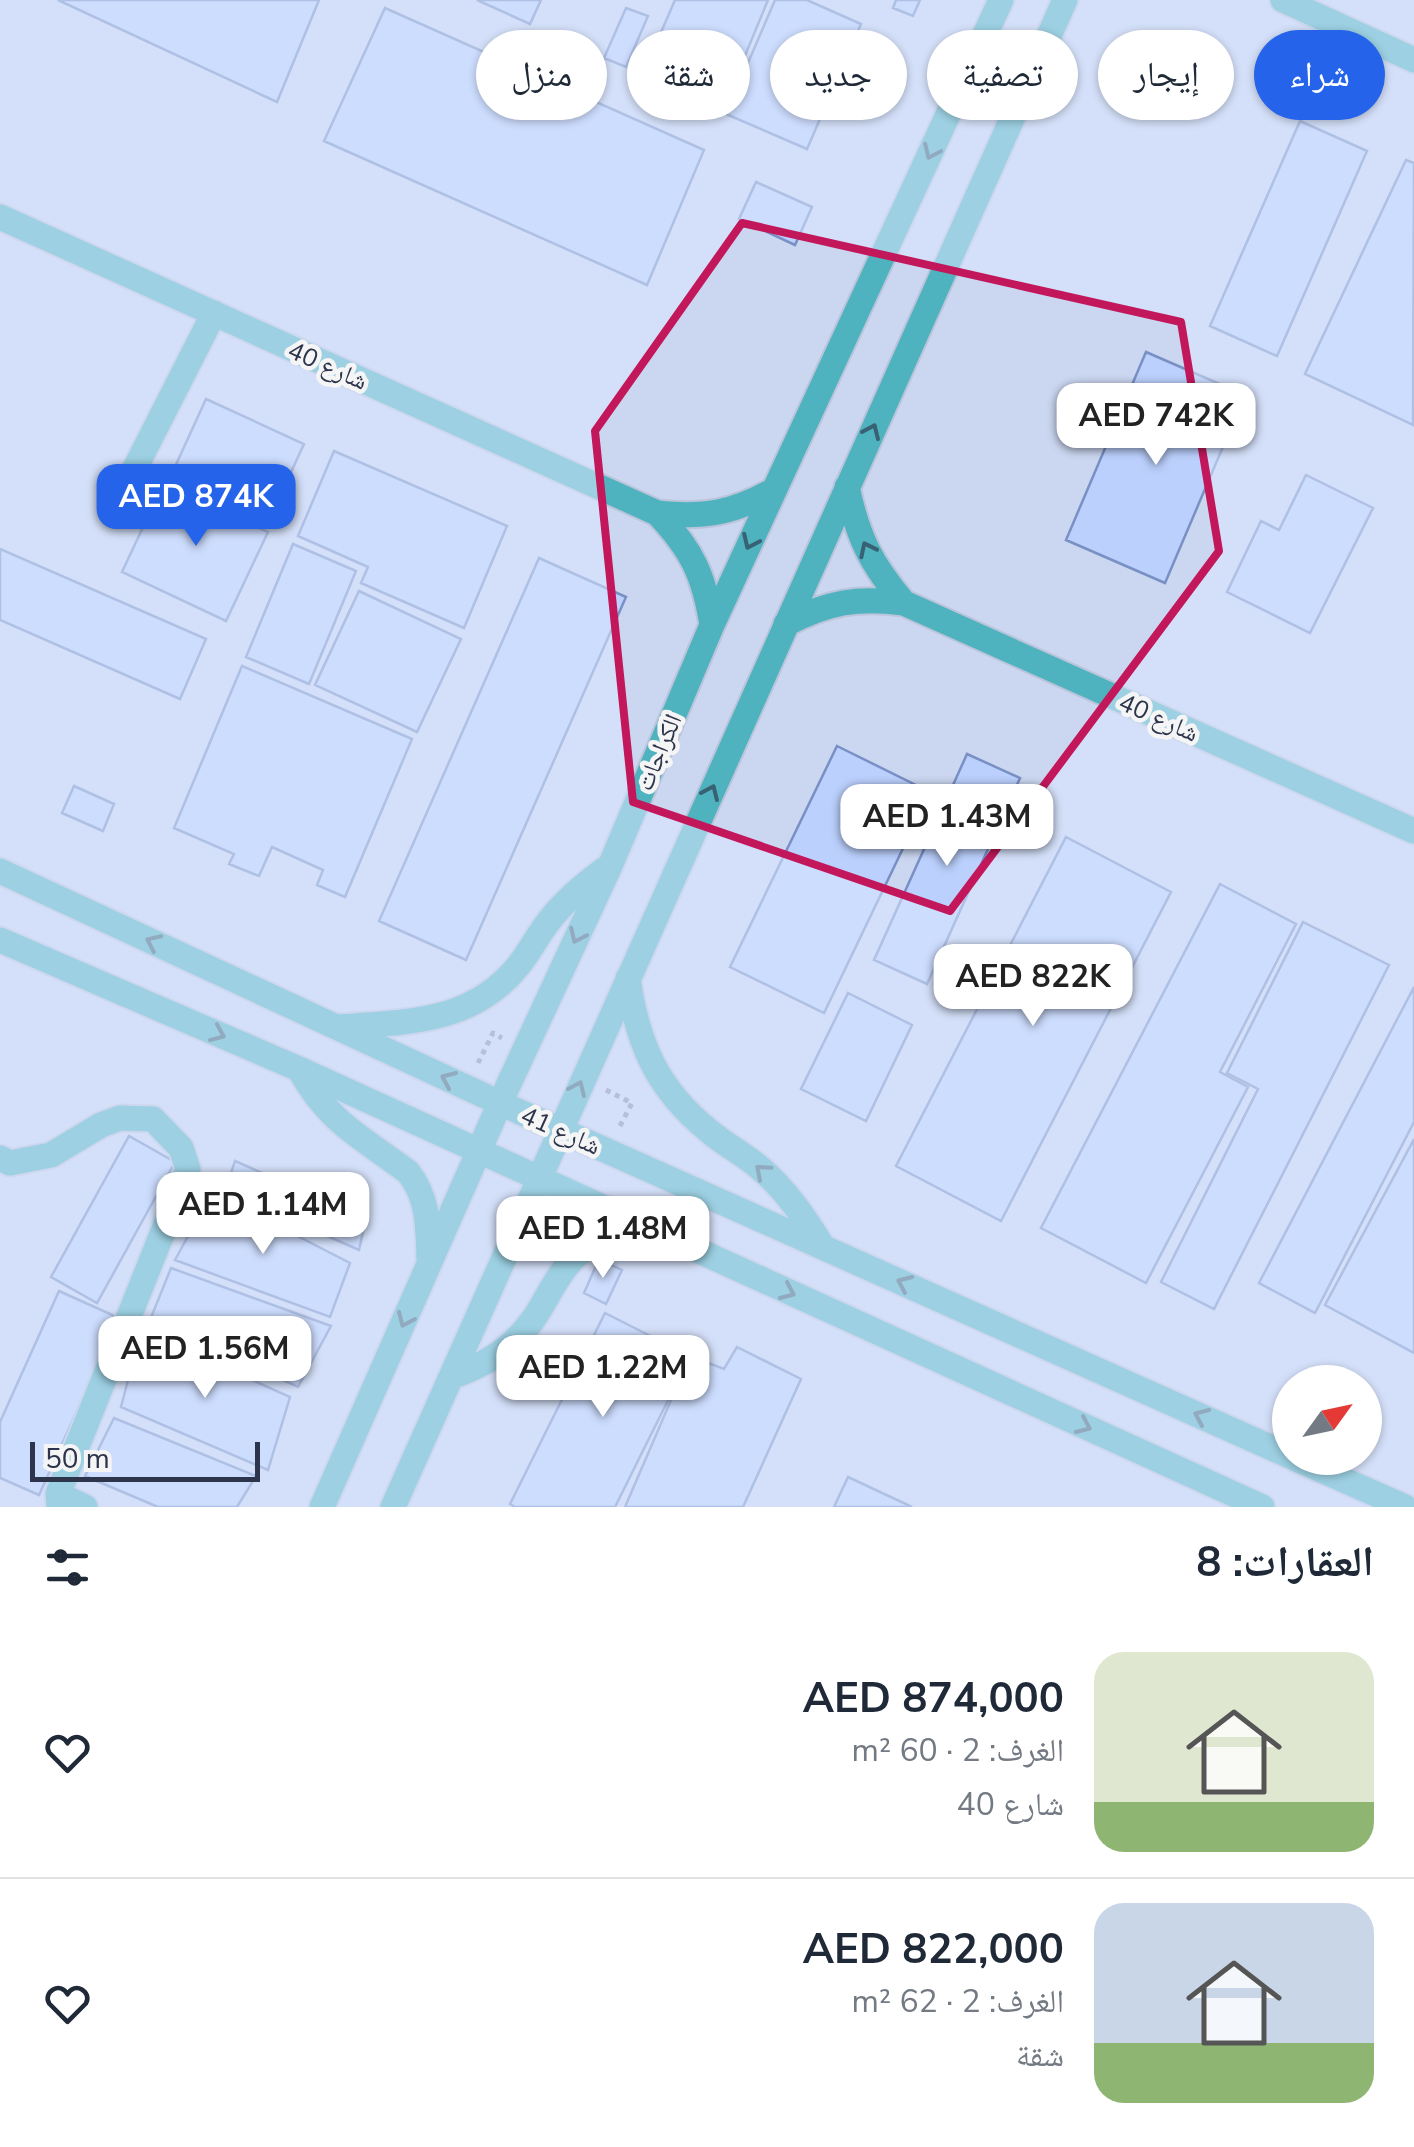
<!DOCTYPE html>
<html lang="ar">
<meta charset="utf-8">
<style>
body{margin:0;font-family:"Nunito Sans","Noto Naskh Arabic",sans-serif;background:#f6f6f7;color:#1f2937;direction:rtl;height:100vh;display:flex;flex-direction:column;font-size:38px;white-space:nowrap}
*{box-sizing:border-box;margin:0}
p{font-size:32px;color:#747a83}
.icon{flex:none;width:55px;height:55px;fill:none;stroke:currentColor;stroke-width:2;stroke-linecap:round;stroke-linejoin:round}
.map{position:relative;height:1507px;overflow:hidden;direction:ltr}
.sheet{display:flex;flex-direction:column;background:#fff;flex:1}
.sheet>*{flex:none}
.hud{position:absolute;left:30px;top:30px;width:1355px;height:90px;direction:rtl;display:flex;gap:20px}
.needle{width:65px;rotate:57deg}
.tools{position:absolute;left:1272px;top:1365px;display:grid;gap:20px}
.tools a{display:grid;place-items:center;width:110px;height:110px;border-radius:50%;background:#fff;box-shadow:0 2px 8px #0004;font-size:50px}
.scale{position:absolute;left:30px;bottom:25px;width:230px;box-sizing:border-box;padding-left:10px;border:5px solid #2c354c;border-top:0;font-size:28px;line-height:35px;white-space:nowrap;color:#2c354c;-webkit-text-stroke:8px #f5f5f5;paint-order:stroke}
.price{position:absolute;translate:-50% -85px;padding:0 22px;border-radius:20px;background:#fff;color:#222;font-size:32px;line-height:65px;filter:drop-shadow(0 2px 5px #0008)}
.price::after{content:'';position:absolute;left:50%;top:60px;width:30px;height:22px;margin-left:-15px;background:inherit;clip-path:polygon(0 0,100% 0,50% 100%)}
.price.selected{background:#2563eb;color:#fff}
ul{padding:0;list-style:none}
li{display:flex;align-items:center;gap:30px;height:250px;padding:0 40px}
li+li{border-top:2px solid #e0e1e3}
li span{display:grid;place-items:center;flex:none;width:280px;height:200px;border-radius:30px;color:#555}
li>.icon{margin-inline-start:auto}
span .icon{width:120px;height:120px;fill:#fffc;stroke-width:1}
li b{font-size:42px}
h2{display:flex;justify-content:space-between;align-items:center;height:120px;padding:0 40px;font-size:42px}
.pill{padding:0 35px;border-radius:45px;background:#fff;box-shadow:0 2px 8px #0004;font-size:35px;line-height:90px}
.pill.selected{background:#2563eb;color:#fff}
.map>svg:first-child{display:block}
</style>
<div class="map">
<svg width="1414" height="1507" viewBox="0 0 1414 1507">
<rect width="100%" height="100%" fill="#dde8ff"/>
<!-- built -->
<path fill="#cbd7f1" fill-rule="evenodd" d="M0,0H1414V1507H0ZM1290,1382H1365V1458H1290Z"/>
<!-- building -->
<path fill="#bbd0fd" stroke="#7990c5" stroke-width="2.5" d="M58,0H319L277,102Z
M477,0H541L530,24Z
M675,0H768L722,111L642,76Z
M775,0H807L861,24L807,149L726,114Z
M896,0H920L913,16L893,8Z
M385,8L704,150L647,285L324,141Z
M626,8L648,16L626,67L604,58Z
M1300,121L1367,151L1277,356L1210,326Z
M1406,160L1414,163L1413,425L1305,374Z
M756,182L812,207L795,245L739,219Z
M1146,352L1245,395L1165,583L1066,540Z
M206,399L304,444L267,524L253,518L258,508L174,469Z
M334,451L507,526L464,628L361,583L368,567L298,536Z
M1306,475L1373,508L1310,633L1227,592L1261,521L1279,530Z
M167,476L249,514L246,522L268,532L226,621L122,572Z
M293,544L356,571L309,684L246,657Z
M0,549L206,639L180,699L0,620Z
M539,558L626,597L466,960L379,921Z
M359,591L461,639L417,732L315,685Z
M242,666L412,739L345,897L317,885L323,870L272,847L259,876L229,864L234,854L174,828Z
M837,746L930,792L824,1013L730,967Z
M967,754L1020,778L927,984L874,960Z
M74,786L114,804L103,831L62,813Z
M1066,837L1171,892L1001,1221L896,1166Z
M1220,884L1296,924L1220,1072L1248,1087L1146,1283L1041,1228Z
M1303,922L1389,965L1214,1309L1161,1282L1258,1089L1227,1073Z
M1414,987V1122L1315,1313L1259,1283Z
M848,993L912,1025L866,1121L801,1089Z
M129,1136L175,1162L97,1303L51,1277Z
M1414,1139V1353L1325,1305Z
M235,1161L366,1218L359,1250L225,1191Z
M212,1192L350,1263L330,1317L175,1260Z
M599,1259L622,1270L606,1304L584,1293Z
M171,1268L331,1326L298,1387L150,1320Z
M59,1291L119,1318L39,1495L0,1478V1422Z
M605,1313L690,1356L615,1507H515L510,1504Z
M141,1330L290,1397L268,1470L121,1407Z
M737,1347L801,1379L743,1507H625L690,1356L724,1369Z
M114,1418L256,1476L237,1507H158L85,1476Z
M848,1477L912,1507H834Z"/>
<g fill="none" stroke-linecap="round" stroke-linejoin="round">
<!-- minor casing -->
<g stroke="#bac4db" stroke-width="29">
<path id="minor" d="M1283,0L1414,60
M0,217L657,513C704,518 733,513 774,490
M126,486L214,313
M847,487C858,538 871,564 904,603
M657,513C692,550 704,575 712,625
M786,624C828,602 857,597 904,603L1414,831
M0,871L500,1103L1290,1456
M0,940L299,1069L1262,1507
M628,978C637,1043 657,1089 709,1131C725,1145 744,1154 760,1168C786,1190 805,1218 823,1247
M337,1027C406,1022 472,1024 519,965C530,951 538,935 549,921C565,900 585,884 605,869
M299,1069C330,1124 360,1136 408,1172C429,1198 428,1228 429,1259
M0,1158L10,1163L51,1155L101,1125L120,1118L153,1119L181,1148L188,1169L58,1494L59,1507
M451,1377C482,1366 507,1352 528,1326C540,1312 547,1295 557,1280C578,1245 608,1231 647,1228
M1294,1458L1405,1507
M58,1494L85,1507
M322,1507L500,1103L610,866L712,625L1001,0
M393,1507L1065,0"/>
</g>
<!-- path -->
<path stroke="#858fa6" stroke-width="5" stroke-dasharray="5 5" stroke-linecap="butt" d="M478,1063L493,1033L502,1038
M606,1090L632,1103L620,1126"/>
<!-- minor -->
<use href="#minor" stroke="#4fb3bf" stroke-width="25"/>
</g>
<!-- one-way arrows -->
<defs><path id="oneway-chevron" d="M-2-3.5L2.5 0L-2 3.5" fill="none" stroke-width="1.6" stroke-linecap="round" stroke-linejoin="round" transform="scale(2.5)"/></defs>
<g stroke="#386174">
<use href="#oneway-chevron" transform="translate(931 152) rotate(115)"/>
<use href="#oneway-chevron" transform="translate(872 431) rotate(-66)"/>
<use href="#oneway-chevron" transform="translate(750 542) rotate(115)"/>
<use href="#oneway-chevron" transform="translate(867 549) rotate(-116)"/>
<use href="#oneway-chevron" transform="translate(711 792) rotate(-66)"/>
<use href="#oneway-chevron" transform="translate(577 936) rotate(115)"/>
<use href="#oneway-chevron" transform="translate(153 942) rotate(-155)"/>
<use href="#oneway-chevron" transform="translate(218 1034) rotate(23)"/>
<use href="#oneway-chevron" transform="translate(448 1079) rotate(-156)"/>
<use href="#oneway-chevron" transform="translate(578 1088) rotate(-66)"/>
<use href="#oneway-chevron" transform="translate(762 1171) rotate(-139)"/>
<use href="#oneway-chevron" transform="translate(904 1283) rotate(-156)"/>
<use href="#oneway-chevron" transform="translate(788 1292) rotate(24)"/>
<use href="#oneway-chevron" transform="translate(405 1320) rotate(114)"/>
<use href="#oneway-chevron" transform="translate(1201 1416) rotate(-156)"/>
<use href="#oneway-chevron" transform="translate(1084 1426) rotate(24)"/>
</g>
<!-- marked area -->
<path d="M0 0H1414V1507H0ZM742,223L1181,322L1219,551L950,911L633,802L595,431Z" fill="#dde8ff" fill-opacity=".55" fill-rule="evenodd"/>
<path fill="none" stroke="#c2185b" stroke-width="8" stroke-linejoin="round" d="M742,223L1181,322L1219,551L950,911L633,802L595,431Z"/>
<g text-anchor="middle" stroke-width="9" stroke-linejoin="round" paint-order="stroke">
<!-- street labels -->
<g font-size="25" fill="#2c354c" stroke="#f5f5f5">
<text transform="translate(328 365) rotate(24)" y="9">شارع 40</text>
<text transform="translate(1159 717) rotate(24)" y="9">شارع 40</text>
<text transform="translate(658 752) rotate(-67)" y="9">الكراجات</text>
<text transform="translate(561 1130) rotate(24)" y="9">شارع 41</text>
</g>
</g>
</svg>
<div class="tools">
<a><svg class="needle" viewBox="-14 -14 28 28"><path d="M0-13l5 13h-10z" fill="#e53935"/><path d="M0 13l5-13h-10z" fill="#747a83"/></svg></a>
</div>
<div class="scale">50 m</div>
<b class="price" style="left:1156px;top:468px">AED 742K</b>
<b class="price selected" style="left:196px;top:549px">AED 874K</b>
<b class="price" style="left:947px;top:869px">AED 1.43M</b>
<b class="price" style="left:1033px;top:1029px">AED 822K</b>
<b class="price" style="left:263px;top:1257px">AED 1.14M</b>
<b class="price" style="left:603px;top:1281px">AED 1.48M</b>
<b class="price" style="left:205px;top:1401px">AED 1.56M</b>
<b class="price" style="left:603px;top:1420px">AED 1.22M</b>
<div class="hud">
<a class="pill selected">شراء</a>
<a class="pill">إيجار</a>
<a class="pill">تصفية</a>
<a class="pill">جديد</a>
<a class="pill">شقة</a>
<a class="pill">منزل</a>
</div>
</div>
<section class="sheet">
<h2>العقارات: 8<svg class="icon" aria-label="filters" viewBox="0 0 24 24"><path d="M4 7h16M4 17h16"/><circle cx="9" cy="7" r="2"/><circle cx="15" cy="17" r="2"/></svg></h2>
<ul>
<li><span style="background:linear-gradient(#dfe7d0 75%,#8fb573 0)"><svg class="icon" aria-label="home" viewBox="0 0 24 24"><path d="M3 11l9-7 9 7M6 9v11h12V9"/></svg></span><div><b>AED 874,000</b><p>الغرف: 2 · 60 m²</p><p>شارع 40</p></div><svg class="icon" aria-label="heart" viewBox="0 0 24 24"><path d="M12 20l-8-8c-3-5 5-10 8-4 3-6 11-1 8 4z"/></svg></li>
<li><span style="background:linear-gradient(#c9d6e8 70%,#8fb573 0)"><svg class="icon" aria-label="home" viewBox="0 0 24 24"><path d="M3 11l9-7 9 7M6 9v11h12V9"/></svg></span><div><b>AED 822,000</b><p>الغرف: 2 · 62 m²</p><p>شقة</p></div><svg class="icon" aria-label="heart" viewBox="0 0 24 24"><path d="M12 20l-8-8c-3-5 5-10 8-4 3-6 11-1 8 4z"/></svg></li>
</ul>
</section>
